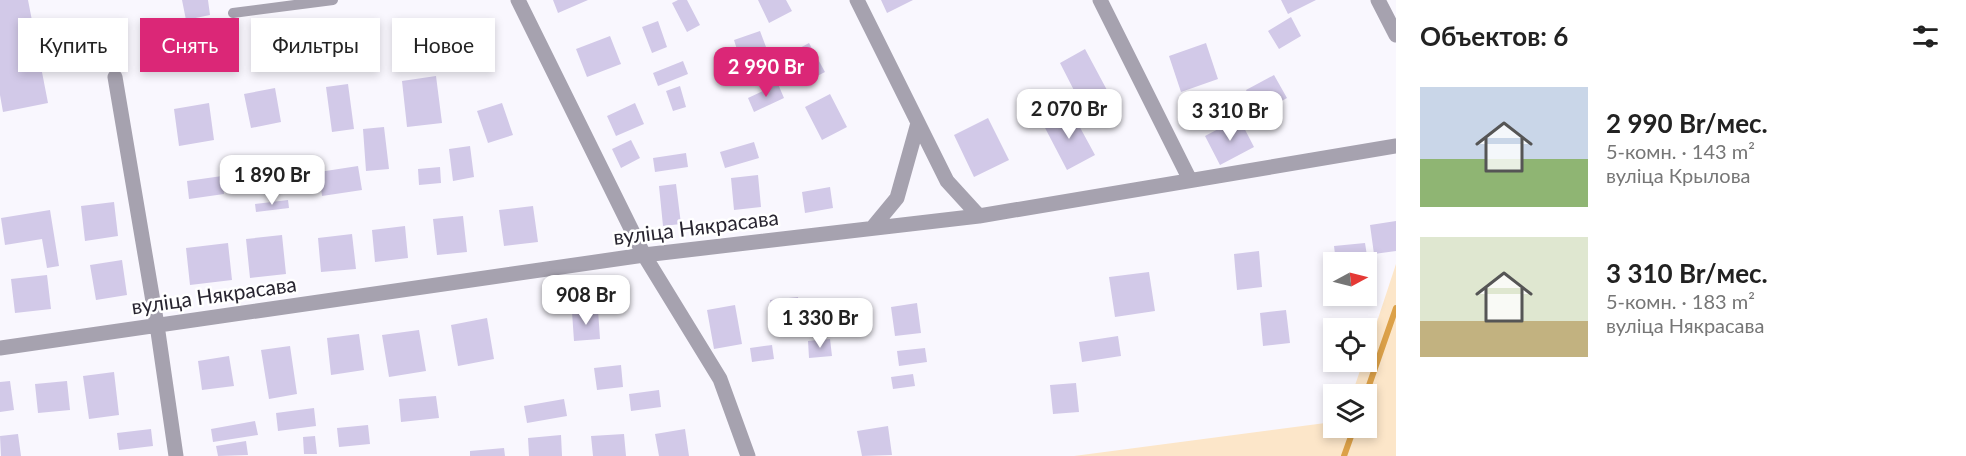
<!DOCTYPE html>
<html lang="ru">
<meta charset="utf-8">
<style>
body{margin:0;font-family:Lato,sans-serif;background:#f2f2f2;color:#222;height:100vh;display:flex;flex-direction:column;font-size:22px;white-space:nowrap}
*{box-sizing:border-box;margin:0}
p{font-size:20px;color:#767676}
.icon{flex:none;width:33px;height:33px;fill:none;stroke:currentColor;stroke-width:2;stroke-linecap:round;stroke-linejoin:round}
.map{position:relative;flex:1;overflow:hidden}
.drawer{display:flex;flex-direction:column;background:#fff;width:570px}
.drawer>*{flex:none}
.guide{position:absolute;left:18px;top:18px;width:570px;height:54px;display:flex;gap:12px}
.needle{width:39px;rotate:83deg}
.controls{position:absolute;left:1323px;top:252px;display:grid;gap:12px}
.controls a{display:grid;place-items:center;width:54px;height:54px;border-radius:0px;background:#fff;box-shadow:0 3px 9px #0003;font-size:30px}
.price{position:absolute;translate:-50% -51px;padding:0 14px;border-radius:12px;background:#fff;color:#222;font-size:20px;line-height:39px;filter:drop-shadow(0 2px 3px #0008)}
.price::after{content:'';position:absolute;left:50%;top:36px;width:18px;height:14px;margin-left:-9px;background:inherit;clip-path:polygon(0 0,100% 0,50% 100%)}
.price.on{background:#db2777;color:#fff}
ul{padding:0;list-style:none}
li{display:flex;align-items:center;gap:18px;height:150px;padding:0 24px}
li span{display:grid;place-items:center;flex:none;width:168px;height:120px;border-radius:0px;color:#555}
li>.icon{margin-inline-start:auto}
span .icon{width:72px;height:72px;fill:#fffc;stroke-width:1}
li b{font-size:26px}
h2{display:flex;justify-content:space-between;align-items:center;height:72px;padding:0 24px;font-size:26px}
.tag{padding:0 21px;border-radius:0px;background:#fff;box-shadow:0 3px 9px #0003;font-size:21px;line-height:54px}
.tag.on{background:#db2777;color:#fff}
main{display:flex;flex:1;min-height:0}
.map>svg:first-child{display:block}
</style>
<main>
<div class="map">
<svg width="1396" height="456" viewBox="0 0 1396 456">
<rect width="100%" height="100%" fill="#f9f7fe"/>
<!-- green -->
<path fill="#fce6c9" d="M1396,264V456H1074L1333,422L1334,428H1366V394H1352L1363,362H1366L1367,352Z"/>
<g fill="none" stroke-linecap="round" stroke-linejoin="round">
<!-- stream -->
<path stroke="#dca149" stroke-width="6" d="M1366,394L1396,308
M1344,456L1354,428"/>
</g>
<!-- building -->
<path fill="#d2c9e8" d="M0,0H28L48,103L3,112L0,95Z
M182,0H208L210,15L186,20Z
M553,0H588L558,13Z
M678,0H687L700,25L687,32L672,3Z
M758,0H786L792,11L769,23Z
M881,0H913L887,13Z
M1281,0H1316L1288,14Z
M1291,17L1301,36L1279,49L1268,31Z
M658,21L667,47L652,53L642,27Z
M760,31L766,47L739,56L734,40Z
M610,36L621,64L587,77L576,49Z
M809,43L825,72L800,85L785,56Z
M1206,43L1218,79L1181,92L1169,56Z
M1085,49L1108,92L1082,106L1060,63Z
M683,61L688,74L658,86L653,73Z
M1274,75L1287,98L1258,114L1246,90Z
M436,76L442,123L407,127L402,81Z
M348,84L354,129L332,132L326,87Z
M778,84L784,98L754,112L748,98Z
M680,86L686,107L673,111L666,91Z
M275,88L281,122L251,128L244,94Z
M830,94L847,127L822,140L805,107Z
M209,103L214,140L179,146L174,109Z
M502,103L513,135L488,143L477,111Z
M635,103L644,124L616,136L607,116Z
M1070,109L1095,155L1067,170L1043,124Z
M988,118L1009,160L974,177L954,135Z
M1239,118L1254,147L1220,165L1205,136Z
M384,127L389,169L366,171L363,129Z
M631,140L640,158L621,168L612,149Z
M754,142L759,158L725,168L720,152Z
M470,146L474,177L453,181L449,149Z
M686,153L688,167L655,172L653,158Z
M283,155L288,184L274,186L270,158Z
M358,166L362,190L322,196L319,172Z
M440,167L441,183L419,185L418,169Z
M758,175L761,207L734,210L731,178Z
M222,176L224,194L189,199L187,181Z
M676,184L681,224L663,226L659,186Z
M830,187L833,208L805,213L802,192Z
M288,200L289,208L256,212L255,204Z
M114,202L118,236L85,241L81,206Z
M533,206L538,242L504,246L499,210Z
M50,210L59,266L47,268L42,239L5,245L1,218Z
M463,216L467,252L437,255L433,219Z
M1396,221V251L1374,254L1370,225Z
M405,226L408,258L375,262L372,230Z
M352,234L356,269L321,272L318,238Z
M282,235L286,274L250,278L246,239Z
M228,243L232,280L190,285L186,248Z
M1365,243L1368,262H1336L1334,246Z
M1259,251L1262,287L1237,290L1234,254Z
M122,260L127,295L96,300L90,265Z
M1149,272L1155,311L1115,317L1109,277Z
M47,275L51,309L15,313L11,279Z
M798,297L802,327L774,330L770,300Z
M917,303L921,333L895,336L891,307Z
M735,305L742,344L714,349L707,310Z
M846,307L850,328L836,331L832,309Z
M598,310L600,339L574,341L572,312Z
M1286,310L1290,343L1263,346L1260,313Z
M487,318L494,359L458,366L451,325Z
M419,330L426,371L389,377L382,335Z
M359,334L364,370L331,375L327,338Z
M1118,336L1121,356L1082,362L1079,342Z
M830,339L832,356L809,358L808,341Z
M772,345L774,359L752,362L750,348Z
M290,346L297,394L269,399L261,350Z
M925,348L927,362L899,366L897,351Z
M229,356L234,386L202,390L198,361Z
M621,365L623,387L597,390L594,368Z
M114,372L119,415L89,419L83,376Z
M913,374L915,386L893,389L891,377Z
M10,381L14,410L0,412V382Z
M67,381L70,410L38,413L35,384Z
M1076,383L1079,412L1053,414L1050,385Z
M659,390L661,407L631,411L629,394Z
M436,396L439,418L401,422L399,399Z
M564,399L567,416L527,423L524,406Z
M314,408L316,426L278,431L276,413Z
M255,421L258,435L213,442L211,429Z
M368,425L370,444L339,447L337,428Z
M888,426L892,455L862,456L857,431Z
M151,429L153,446L119,450L117,433Z
M685,429L689,456H659L655,434Z
M18,434L21,456H1L0,436Z
M624,434L626,456H593L591,436Z
M561,435L562,456H529L528,438Z
M315,436L317,454H304L303,437Z
M246,441L248,455L218,456L216,446Z
M504,448L505,456H470V451Z"/>
<g fill="none" stroke-linecap="round" stroke-linejoin="round">
<!-- lane -->
<path stroke="#a6a2af" stroke-width="10" d="M233,13L333,0"/>
<!-- street -->
<path stroke="#a6a2af" stroke-width="15" d="M518,0L644,255L720,379L748,456
M857,0L947,181L979,216
M1100,0L1190,180
M1378,0L1396,35
M115,77L157,325L176,456
M873,227L897,198L918,123
M0,348L644,255L979,216L1396,146"/>
</g>
<g text-anchor="middle" stroke-width="5" stroke-linejoin="round" paint-order="stroke">
<!-- street labels -->
<g font-size="21" fill="#282530" stroke="#fff">
<text transform="translate(696 228) rotate(-7)" y="7">вуліца Някрасава</text>
<text transform="translate(214 296) rotate(-8)" y="7">вуліца Някрасава</text>
</g>
</g>
</svg>
<div class="controls">
<a><svg class="needle" viewBox="-14 -14 28 28"><path d="M0-13l5 13h-10z" fill="#e53935"/><path d="M0 13l5-13h-10z" fill="#767676"/></svg></a>
<a><svg class="icon" aria-label="locate" viewBox="0 0 24 24"><circle cx="12" cy="12" r="6"/><path d="M12 2v4M12 18v4M2 12h4M18 12h4"/></svg></a>
<a><svg class="icon" aria-label="layers" viewBox="0 0 24 24"><path d="M12 4l9 5-9 5-9-5zM3 14l9 5 9-5"/></svg></a>
</div>
<b class="price on" style="left:766px;top:98px">2 990 Br</b>
<b class="price" style="left:1069px;top:140px">2 070 Br</b>
<b class="price" style="left:1230px;top:142px">3 310 Br</b>
<b class="price" style="left:272px;top:206px">1 890 Br</b>
<b class="price" style="left:586px;top:326px">908 Br</b>
<b class="price" style="left:820px;top:349px">1 330 Br</b>
<div class="guide">
<a class="tag">Купить</a>
<a class="tag on">Снять</a>
<a class="tag">Фильтры</a>
<a class="tag">Новое</a>
</div>
</div>
<section class="drawer">
<h2>Объектов: 6<svg class="icon" aria-label="filters" viewBox="0 0 24 24"><path d="M4 7h16M4 17h16"/><circle cx="9" cy="7" r="2"/><circle cx="15" cy="17" r="2"/></svg></h2>
<ul>
<li><span style="background:linear-gradient(#c9d6e8 60%,#8fb573 0)"><svg class="icon" aria-label="home" viewBox="0 0 24 24"><path d="M3 11l9-7 9 7M6 9v11h12V9"/></svg></span><div><b>2 990 Br/мес.</b><p>5-комн. · 143 m²</p><p>вуліца Крылова</p></div></li>
<li><span style="background:linear-gradient(#dfe7d0 70%,#c2b280 0)"><svg class="icon" aria-label="home" viewBox="0 0 24 24"><path d="M3 11l9-7 9 7M6 9v11h12V9"/></svg></span><div><b>3 310 Br/мес.</b><p>5-комн. · 183 m²</p><p>вуліца Някрасава</p></div></li>
</ul>
</section>
</main>
